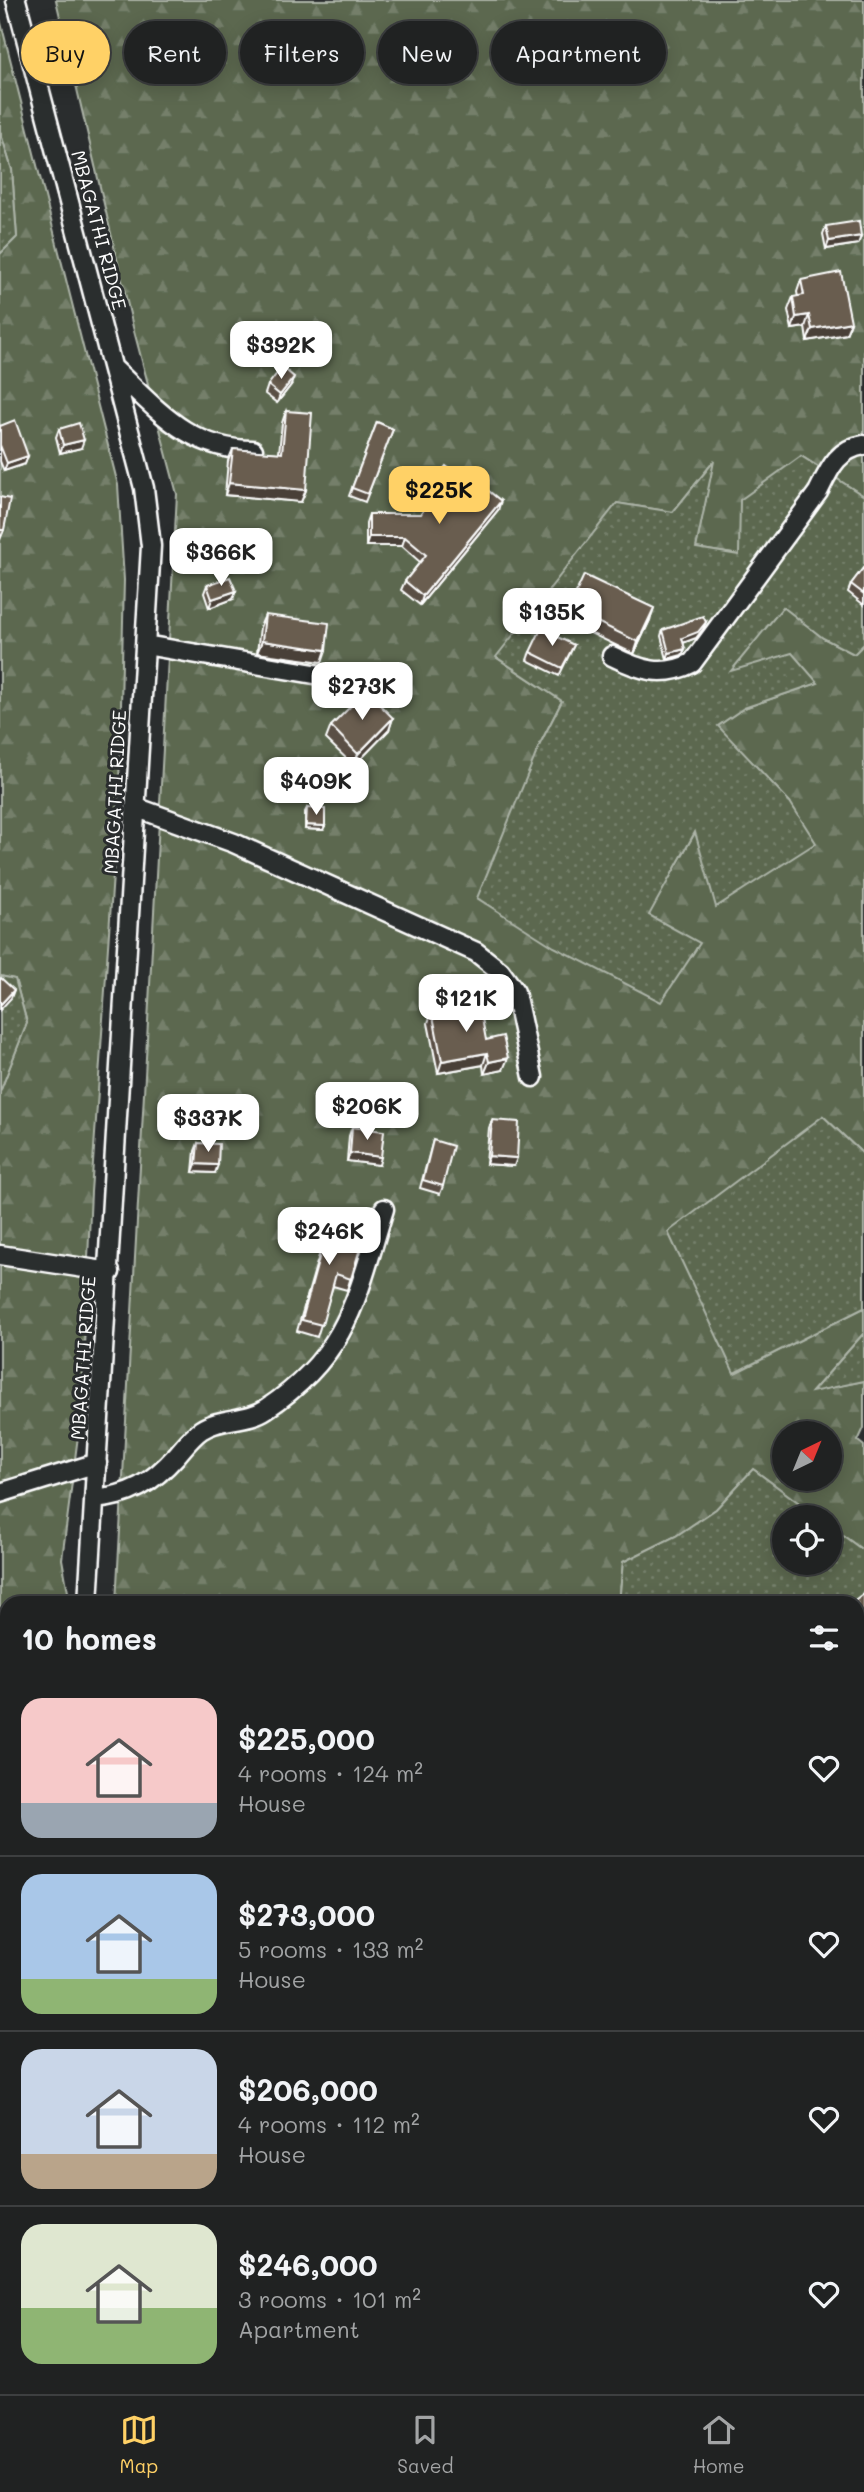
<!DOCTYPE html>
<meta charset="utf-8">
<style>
body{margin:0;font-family:Mali,sans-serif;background:#2d2f2f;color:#f1f3f6;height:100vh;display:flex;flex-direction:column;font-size:26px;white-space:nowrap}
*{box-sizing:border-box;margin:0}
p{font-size:23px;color:#a2a4a5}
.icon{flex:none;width:38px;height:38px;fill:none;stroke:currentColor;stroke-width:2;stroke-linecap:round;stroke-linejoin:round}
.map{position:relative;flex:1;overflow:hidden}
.drawer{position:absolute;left:0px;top:1596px;width:864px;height:798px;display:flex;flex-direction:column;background:#202222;border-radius:21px 21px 0 0;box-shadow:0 4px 18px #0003,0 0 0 2px #3d3f40}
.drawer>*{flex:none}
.top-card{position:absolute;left:21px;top:21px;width:822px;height:63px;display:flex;gap:14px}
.needle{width:46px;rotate:43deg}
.fabs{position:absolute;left:772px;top:1421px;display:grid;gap:14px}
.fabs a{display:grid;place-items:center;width:70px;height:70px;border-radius:50%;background:#202222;box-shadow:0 4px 18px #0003,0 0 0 2px #3d3f40;font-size:35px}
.price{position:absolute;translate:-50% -60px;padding:0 16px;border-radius:14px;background:#fff;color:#222;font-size:23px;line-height:46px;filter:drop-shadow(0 2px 4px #0008)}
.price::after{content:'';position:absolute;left:50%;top:42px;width:21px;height:16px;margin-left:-10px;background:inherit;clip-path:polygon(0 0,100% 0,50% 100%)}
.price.active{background:#ffd166;color:#111}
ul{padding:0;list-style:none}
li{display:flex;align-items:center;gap:21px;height:175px;padding:0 21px}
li+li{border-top:2px solid #3d3f40}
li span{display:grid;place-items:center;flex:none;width:196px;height:140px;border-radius:21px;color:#555}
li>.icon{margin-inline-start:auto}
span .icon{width:84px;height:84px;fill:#fffc;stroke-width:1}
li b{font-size:30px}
h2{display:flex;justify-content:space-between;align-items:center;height:84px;padding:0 21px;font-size:30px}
.chip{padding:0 24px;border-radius:32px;background:#202222;box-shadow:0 4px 18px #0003,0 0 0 2px #3d3f40;font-size:24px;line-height:63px}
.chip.active{background:#ffd166;color:#111}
.dock{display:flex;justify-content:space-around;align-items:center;height:98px;border-top:2px solid #3d3f40;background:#202222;font-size:19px;color:#a2a4a5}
.dock a{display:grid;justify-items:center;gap:4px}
.dock .active{color:#ffd166}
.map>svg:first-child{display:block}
</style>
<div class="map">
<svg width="864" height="2394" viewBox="0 0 864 2394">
<defs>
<pattern id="forest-firs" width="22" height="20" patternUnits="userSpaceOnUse" patternTransform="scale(1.75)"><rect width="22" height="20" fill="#5b6850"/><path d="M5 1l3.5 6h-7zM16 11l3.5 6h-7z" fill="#747f6a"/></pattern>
<pattern id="park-dots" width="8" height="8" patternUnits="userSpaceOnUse" patternTransform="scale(1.75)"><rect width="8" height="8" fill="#5b6850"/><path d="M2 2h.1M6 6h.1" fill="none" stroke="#747f6a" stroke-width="1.8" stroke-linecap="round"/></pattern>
</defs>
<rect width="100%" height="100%" fill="#2a2d2e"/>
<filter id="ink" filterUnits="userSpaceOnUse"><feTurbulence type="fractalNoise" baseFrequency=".0143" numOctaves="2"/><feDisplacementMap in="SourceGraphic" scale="14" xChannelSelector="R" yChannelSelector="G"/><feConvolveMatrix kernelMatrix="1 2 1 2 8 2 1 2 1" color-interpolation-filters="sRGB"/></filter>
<g filter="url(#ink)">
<!-- forest -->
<path fill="url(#forest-firs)" stroke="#adb4a8" stroke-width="2" fill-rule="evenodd" d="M56,0H864V496L801,456L739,555L696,548L713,462L673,512L617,503L497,658L562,701L540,744L648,915L696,831L790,802L717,726L744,708L817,683L730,671L783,606L823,638L854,654L864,644V1155L823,1116L735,1373L864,1308V1333L813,1391L864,1381V1428L858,1441L864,1446V1551L830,1526V1517H818L753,1469L716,1509L676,1536L623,1562L619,1603H116L177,494L133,327ZM784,1433H830V1479H784Z
M0,19L118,485L124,580L119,788L91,1192L81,1413L62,1559L70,1603H7V1677L0,1680V1092L27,1023L15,979L0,976V254L17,237L12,170L0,131Z
M864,1750V1945L858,1950V1760Z
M0,1862L7,1863V1942L0,1952Z
M0,2018L7,2019V2098L0,2103Z
M369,2387H724L730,2394H360Z"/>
<!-- park -->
<path fill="url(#park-dots)" stroke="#adb4a8" stroke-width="2" d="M0,131L12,170L17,237L0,254Z
M801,456L864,496V644L854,654L823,638L783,607L731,671L792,653L818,683L744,708L718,726L790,802L816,843L716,907L695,832L649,915L700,943L661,1002L554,947L477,898L540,744L562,701L496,657L617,503L673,512L714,461L696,548L739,555L740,500Z
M0,976L15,979L27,1023L0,1092Z
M823,1116L864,1155V1308L734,1373L668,1232Z
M864,1333V1381L812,1392Z
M753,1469L818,1517H784V1563H830V1526L864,1551V1750L858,1760V1603H619L623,1562L676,1536L716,1509Z
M7,1677V1863L0,1862V1680Z
M864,2008V2394H794L788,2387H858V2013Z"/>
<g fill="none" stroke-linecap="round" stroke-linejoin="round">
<!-- minor casing -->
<g stroke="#fff" stroke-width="23">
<path id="minor" d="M16,0L144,488L151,546L88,1603
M113,368C157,409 189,450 253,450
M145,645L320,675
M612,656C640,670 663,678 692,663L818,492C829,470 837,449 864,445
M135,807L234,843L476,952L500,971L515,992L533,1077
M0,1255L110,1272
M0,1493L97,1463
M94,1499C130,1496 152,1483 176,1456C183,1448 192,1436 201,1430C220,1417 247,1422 266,1409C349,1354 357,1296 384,1209
M858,1668L864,1662
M858,1963L864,1958
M0,1991L7,1980
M765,2387L772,2394
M118,2394L126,2387
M327,2394L336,2387"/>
</g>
<!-- minor -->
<use href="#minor" stroke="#2a2d2e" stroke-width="18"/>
</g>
<!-- wall -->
<path fill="#5a5045" stroke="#fff" stroke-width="2" d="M826,226L861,236L858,244L826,249L823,234Z
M801,280L851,322L846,334L807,341L805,327L792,329L788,310L793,297H798L797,292Z
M268,385H291L277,403L265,394Z
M286,411L306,490L301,502L225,495L228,461L233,449L279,453L282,423Z
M377,422L393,429L365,502L349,496Z
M0,426L28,456L25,464L4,471L0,461Z
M59,429L81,448L60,453L56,437Z
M432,484L498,510L420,605L401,590L405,581L420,562L402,546H366V523L369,514H421L433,496L429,493Z
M0,497L4,530L0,540Z
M864,567V605L848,592L851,584Z
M207,585L233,599L209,608L204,593Z
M574,597L650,620L634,654L588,632L593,619L570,608Z
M265,615L322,662L257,653L260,627Z
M703,629L696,638L683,643L685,649L682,655L667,659L661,636L663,630Z
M574,645L559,676L527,660L530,652Z
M393,718L389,730L354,766L326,739L331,726Z
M307,808L323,830L305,829V812Z
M432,1011L486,1040L503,1070L484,1074L483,1065L438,1073L428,1023Z
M492,1120L514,1166L486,1164L489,1128Z
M352,1127L379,1165L347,1161L349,1136Z
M433,1140L443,1186L440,1194L420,1188Z
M198,1143L215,1173L193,1172L195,1151Z
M306,1221L363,1238L347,1290L333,1286L317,1337L297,1331L320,1252L299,1246Z
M864,1594V1649L858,1640V1603Z
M0,1784L7,1787V1858L0,1856Z
M864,2168V2211L862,2212L858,2208V2170H862Z
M7,2291V2355L0,2324V2292Z
M14,2387H109L107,2393L102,2394H16Z
M191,2387H226L227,2389L228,2387H249L254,2394H229L228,2393V2394H195Z"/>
<!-- shaded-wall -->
<path fill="#4a4138" stroke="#fff" stroke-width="2" d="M861,236L858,244L826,249L829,241Z
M809,315L805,327L792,329L796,317Z
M851,322L846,334L807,341L812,329Z
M294,377L291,385L277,403L280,395Z
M84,440L81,448L60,453L63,445Z
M28,456L25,464L4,471L7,463Z
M229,483L306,490L301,502L225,495Z
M501,501L498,510L420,605L423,596Z
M369,537H405L402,546H366Z
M236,591L233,599L209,608L212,599Z
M654,608L650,620L634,654L638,642Z
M706,622L703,629L696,638L680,644L682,638Z
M262,641L326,650L322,662L257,653Z
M685,649L682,655L667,659L669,653Z
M393,718L389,730L354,766L358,754Z
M306,825L325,826L323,830L305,829Z
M14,990L11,998L0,1010V1005Z
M487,1053L483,1065L438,1073L442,1061Z
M508,1058L503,1070L484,1074L489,1062Z
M350,1153L381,1157L379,1165L347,1161Z
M489,1156L517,1158L514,1166L486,1164Z
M196,1164L218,1165L215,1173L193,1172Z
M7,2185V2196L0,2197V2186Z
M47,2387H74L72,2393L68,2394H23V2392Z
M79,2387H109L107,2393L102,2394H76Z"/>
<!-- building -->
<path fill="#695d50" stroke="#fff" stroke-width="2" d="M859,221L861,236L829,241L826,226Z
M841,272L851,322L812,329L809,315L796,317L793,297L804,295L801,280Z
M282,367L294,377L280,395L268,385Z
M286,411L312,413L306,490L229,483L233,449L282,453Z
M15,420L28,456L7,463L0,445V426Z
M377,422L393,429L368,494L352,488Z
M79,423L84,440L63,445L59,429Z
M446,466L476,489L480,484L501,501L423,596L405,581L426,555L405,537H369V514H421L438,488L432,484Z
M0,497L10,499L4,530H0Z
M864,567V594L851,584Z
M584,575L654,608L638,642L593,620L598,608L574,597Z
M230,577L236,591L212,599L207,585Z
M265,615L329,623L326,650L262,641Z
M703,616L706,622L698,632L682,638L685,649L669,653L663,630Z
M541,629L574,645L562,668L530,652Z
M366,691L393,718L358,754L331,726Z
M307,808L325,809V826L306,825Z
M1,978L14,990L0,1005V979Z
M479,1002L486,1040L503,1036L508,1058L489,1062L487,1053L442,1061L432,1011Z
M492,1120L519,1122L517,1158L489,1156Z
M352,1127L384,1131L381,1157L350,1153Z
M433,1140L453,1146L443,1186L423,1180Z
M198,1143L219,1144L218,1165L196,1164Z
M306,1221L363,1238L351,1279L336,1274L322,1325L302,1320L324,1240L303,1235Z
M864,1594V1631L858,1623V1603H852Z
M0,1784L7,1787V1845L0,1842Z
M7,2121V2185L0,2186V2122Z
M864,2168V2198L858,2192V2170H862Z
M7,2291V2321L0,2292Z
M22,2387H47L23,2392Z
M198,2387H226L229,2392L225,2394H202Z
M233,2387H249L254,2394H237Z"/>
</g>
<g text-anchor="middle" stroke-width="6" stroke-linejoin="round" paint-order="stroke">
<!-- street labels -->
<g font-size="19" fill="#fff" stroke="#2a2d2e">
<text transform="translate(99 230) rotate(75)" y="7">MBAGATHI RIDGE</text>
<text transform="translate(115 792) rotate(-87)" y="7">MBAGATHI RIDGE</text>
<text transform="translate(83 1358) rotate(-86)" y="7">MBAGATHI RIDGE</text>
</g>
</g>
</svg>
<div class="fabs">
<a><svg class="needle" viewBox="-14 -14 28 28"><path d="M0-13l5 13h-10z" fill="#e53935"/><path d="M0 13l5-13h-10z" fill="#a2a4a5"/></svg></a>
<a><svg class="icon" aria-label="locate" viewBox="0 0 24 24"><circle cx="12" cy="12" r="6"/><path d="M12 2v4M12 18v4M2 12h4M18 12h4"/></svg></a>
</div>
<b class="price" style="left:281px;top:381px">$392K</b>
<b class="price active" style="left:439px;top:526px">$225K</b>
<b class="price" style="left:221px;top:588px">$366K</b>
<b class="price" style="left:552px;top:648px">$135K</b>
<b class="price" style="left:362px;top:722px">$273K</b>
<b class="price" style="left:316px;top:817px">$409K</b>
<b class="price" style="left:466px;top:1034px">$121K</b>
<b class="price" style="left:367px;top:1142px">$206K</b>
<b class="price" style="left:208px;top:1154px">$337K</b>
<b class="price" style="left:329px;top:1267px">$246K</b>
<div class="top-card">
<a class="chip active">Buy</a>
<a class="chip">Rent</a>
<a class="chip">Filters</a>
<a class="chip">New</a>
<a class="chip">Apartment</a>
</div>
<section class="drawer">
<h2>10 homes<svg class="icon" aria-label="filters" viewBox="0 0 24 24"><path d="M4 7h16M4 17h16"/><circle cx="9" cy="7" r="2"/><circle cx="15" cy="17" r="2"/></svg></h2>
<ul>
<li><span style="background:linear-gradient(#f6c9c9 75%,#9aa5b1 0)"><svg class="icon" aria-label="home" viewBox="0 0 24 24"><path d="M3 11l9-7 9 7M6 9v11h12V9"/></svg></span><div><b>$225,000</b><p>4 rooms · 124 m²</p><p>House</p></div><svg class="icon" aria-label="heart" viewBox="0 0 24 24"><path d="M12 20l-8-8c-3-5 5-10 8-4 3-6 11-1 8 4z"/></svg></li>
<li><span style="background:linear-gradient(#a9c7e8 75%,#8fb573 0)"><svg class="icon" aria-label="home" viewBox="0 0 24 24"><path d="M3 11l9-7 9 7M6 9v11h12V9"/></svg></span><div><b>$273,000</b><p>5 rooms · 133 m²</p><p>House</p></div><svg class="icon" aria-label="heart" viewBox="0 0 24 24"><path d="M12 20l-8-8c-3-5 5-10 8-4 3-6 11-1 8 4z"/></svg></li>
<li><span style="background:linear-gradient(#c9d6e8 75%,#b9a48a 0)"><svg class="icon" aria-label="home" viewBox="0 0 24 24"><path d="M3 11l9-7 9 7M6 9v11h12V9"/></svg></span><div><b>$206,000</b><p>4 rooms · 112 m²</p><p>House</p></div><svg class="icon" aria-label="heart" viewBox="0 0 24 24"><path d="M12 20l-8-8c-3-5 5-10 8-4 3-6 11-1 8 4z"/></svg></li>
<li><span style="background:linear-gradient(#dfe7d0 60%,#8fb573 0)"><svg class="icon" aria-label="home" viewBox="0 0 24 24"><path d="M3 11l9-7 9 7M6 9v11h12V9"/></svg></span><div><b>$246,000</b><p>3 rooms · 101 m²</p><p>Apartment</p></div><svg class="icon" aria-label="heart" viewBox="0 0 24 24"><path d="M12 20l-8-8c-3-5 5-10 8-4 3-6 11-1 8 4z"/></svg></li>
</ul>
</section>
</div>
<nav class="dock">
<a class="active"><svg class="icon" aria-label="map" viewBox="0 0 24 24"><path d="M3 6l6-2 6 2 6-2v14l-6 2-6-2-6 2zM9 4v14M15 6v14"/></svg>Map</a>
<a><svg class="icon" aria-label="saved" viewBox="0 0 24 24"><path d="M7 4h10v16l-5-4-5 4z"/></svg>Saved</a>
<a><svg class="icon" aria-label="home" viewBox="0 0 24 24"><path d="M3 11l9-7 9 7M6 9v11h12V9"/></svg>Home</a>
</nav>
